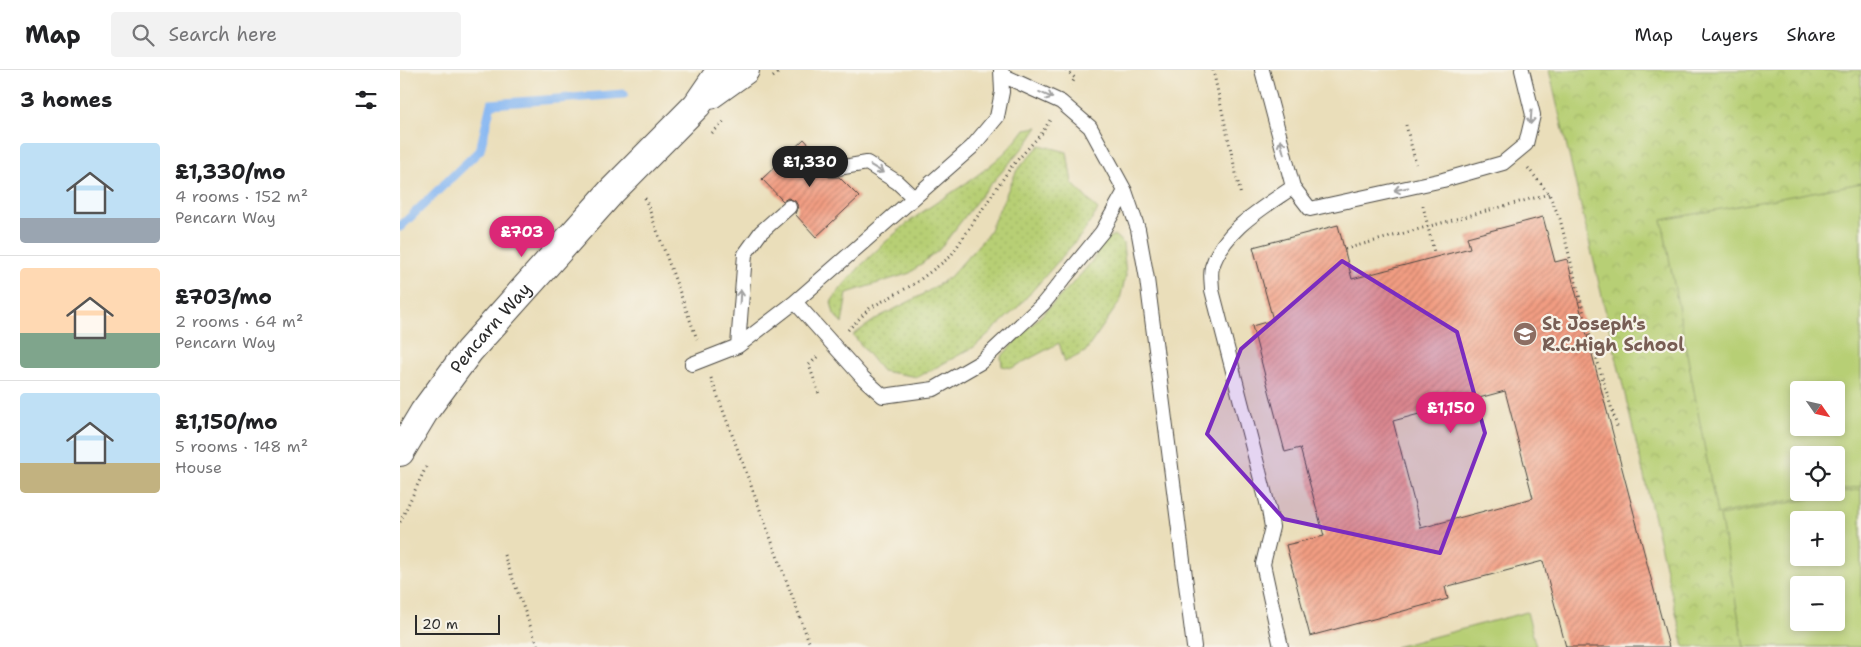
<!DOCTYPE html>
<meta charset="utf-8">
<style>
body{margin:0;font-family:"Shantell Sans",sans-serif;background:#f2f2f2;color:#202124;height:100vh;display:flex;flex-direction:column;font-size:19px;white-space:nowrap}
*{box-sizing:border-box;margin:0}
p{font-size:16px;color:#757577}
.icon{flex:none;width:28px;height:28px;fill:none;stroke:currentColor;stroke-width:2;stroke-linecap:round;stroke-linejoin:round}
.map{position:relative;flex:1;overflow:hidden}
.sheet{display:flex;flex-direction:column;background:#fff;width:400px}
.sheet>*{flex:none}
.needle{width:32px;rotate:124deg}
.fabs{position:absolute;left:1390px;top:311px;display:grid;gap:10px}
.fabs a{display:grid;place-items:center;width:55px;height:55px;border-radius:5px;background:#fff;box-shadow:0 2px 8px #0003;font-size:25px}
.scale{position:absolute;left:15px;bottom:12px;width:85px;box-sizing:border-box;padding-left:5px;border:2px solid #2b2b2b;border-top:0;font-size:14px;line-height:18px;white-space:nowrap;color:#2b2b2b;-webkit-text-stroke:4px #f7f3e8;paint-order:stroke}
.price{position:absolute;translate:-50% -42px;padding:0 11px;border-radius:18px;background:#db2777;color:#fff;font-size:16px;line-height:32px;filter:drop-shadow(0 1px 2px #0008)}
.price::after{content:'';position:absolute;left:50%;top:30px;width:15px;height:11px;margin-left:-8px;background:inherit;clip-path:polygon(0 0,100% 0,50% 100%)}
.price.current{background:#222;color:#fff}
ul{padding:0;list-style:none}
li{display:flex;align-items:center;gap:15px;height:125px;padding:0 20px}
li+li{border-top:1px solid #e0e0e0}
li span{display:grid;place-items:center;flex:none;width:140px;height:100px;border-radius:5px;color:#555}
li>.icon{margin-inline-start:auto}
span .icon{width:60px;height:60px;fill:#fffc;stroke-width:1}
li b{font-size:21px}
h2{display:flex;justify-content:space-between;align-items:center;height:60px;padding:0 20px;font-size:21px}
header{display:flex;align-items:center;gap:30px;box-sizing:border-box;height:70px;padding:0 25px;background:#fff;border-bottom:1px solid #e0e0e0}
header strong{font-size:24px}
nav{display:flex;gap:28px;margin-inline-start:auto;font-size:18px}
.search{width:350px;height:45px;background:#f2f2f2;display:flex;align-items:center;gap:12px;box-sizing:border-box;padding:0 18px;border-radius:5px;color:#757577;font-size:19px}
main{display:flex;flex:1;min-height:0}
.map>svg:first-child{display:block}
</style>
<header>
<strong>Map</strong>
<div class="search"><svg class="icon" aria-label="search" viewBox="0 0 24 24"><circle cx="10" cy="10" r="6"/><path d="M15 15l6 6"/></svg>Search here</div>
<nav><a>Map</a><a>Layers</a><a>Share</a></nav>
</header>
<main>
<section class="sheet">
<h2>3 homes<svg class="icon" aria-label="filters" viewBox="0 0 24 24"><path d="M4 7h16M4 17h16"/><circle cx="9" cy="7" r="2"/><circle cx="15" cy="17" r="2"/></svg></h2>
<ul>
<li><span style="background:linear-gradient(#bfe0f5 75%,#9aa5b1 0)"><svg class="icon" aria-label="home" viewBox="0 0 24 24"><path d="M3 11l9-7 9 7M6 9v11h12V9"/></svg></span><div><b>£1,330/mo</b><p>4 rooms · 152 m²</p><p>Pencarn Way</p></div></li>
<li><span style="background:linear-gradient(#ffd9b3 65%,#7fa58c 0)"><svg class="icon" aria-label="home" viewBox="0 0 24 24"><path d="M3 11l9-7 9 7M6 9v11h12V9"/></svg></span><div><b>£703/mo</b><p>2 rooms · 64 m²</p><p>Pencarn Way</p></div></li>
<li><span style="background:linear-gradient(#bfe0f5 70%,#c2b280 0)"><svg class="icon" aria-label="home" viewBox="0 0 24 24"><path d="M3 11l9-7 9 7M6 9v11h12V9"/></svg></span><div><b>£1,150/mo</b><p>5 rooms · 148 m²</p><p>House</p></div></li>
</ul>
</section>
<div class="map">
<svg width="1461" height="577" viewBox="0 0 1461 577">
<defs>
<pattern id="grass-dots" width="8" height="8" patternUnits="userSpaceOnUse" patternTransform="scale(1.25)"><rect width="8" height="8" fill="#b7cf74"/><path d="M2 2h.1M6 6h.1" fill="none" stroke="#9eb265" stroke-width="1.8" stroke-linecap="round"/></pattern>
<pattern id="park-crowns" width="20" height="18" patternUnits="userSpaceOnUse" patternTransform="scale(1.25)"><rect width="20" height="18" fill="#b7cf74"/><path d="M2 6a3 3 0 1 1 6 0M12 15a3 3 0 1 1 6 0" fill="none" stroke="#9eb265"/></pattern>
<pattern id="building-hatch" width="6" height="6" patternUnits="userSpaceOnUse" patternTransform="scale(1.25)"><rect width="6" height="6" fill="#f29d82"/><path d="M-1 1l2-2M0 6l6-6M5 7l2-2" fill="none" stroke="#c4806b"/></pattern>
</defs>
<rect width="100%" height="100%" fill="#f7f3e8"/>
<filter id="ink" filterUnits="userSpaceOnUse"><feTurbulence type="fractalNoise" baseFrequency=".02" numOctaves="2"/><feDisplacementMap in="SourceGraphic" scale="10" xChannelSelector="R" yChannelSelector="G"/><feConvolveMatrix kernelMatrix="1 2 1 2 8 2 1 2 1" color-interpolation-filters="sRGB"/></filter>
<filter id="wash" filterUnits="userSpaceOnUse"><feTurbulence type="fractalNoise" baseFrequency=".0096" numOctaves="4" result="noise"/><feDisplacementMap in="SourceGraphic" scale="20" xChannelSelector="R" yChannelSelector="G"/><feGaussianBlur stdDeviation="1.12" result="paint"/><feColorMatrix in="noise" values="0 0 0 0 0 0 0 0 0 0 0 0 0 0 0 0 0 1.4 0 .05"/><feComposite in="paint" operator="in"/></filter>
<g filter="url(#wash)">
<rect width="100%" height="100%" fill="#eadeba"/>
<!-- grass -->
<path fill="url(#grass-dots)" stroke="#717d50" d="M638,57L628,72L583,123L539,180L510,203L447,223L442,254L434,244L431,232C450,203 492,164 521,143C557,118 599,96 625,59Z
M640,75L667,82L672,113L698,140L683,163L618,237L574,277L518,307L482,301L453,265L479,247L522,225L550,207L588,164L617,100Z
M714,165L723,173L726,205L719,233L685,282L665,292L659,273L612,298L602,296L601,287C630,254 664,226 692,191C699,181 703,170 714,165Z"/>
<!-- park -->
<path fill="url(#park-crowns)" stroke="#717d50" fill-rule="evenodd" d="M1149,0H1461V577H1284ZM1399,320H1436V358H1399ZM1399,385H1436V422H1399ZM1399,450H1436V488H1399ZM1399,515H1436V552H1399Z"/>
<!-- pitch -->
<path fill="#b7cf74" stroke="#717d50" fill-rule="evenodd" d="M1461,113V416L1436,421V385H1399V422L1429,423L1317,444L1262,150ZM1399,320H1436V358H1399Z
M1461,419V577H1344L1320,446ZM1399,450H1436V488H1399ZM1399,515H1436V552H1399Z
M1127,542L1136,577H995Z"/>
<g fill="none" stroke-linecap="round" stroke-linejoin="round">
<!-- stream -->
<path stroke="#87b8f3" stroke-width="9" d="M0,157L80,80L91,34L224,24"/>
</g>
<g id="blocks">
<!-- building -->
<path fill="url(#building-hatch)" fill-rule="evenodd" d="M404,69L426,93L423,100L426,105L429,107H439L459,127L416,167L395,144L398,136L395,131L388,128L383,131L362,109Z
M1143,147L1155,192L1167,189L1269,577H1166L1143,491L1045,517L1048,529L910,566L886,475L924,466L900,378L885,382L852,256L873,250L853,177L938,155L952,209L1070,178L1067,167ZM1105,321L1133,428L1021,458L993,351Z"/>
</g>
</g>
<g filter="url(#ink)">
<use href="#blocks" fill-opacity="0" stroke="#484640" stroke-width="1"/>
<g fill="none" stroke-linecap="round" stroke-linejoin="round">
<!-- lane casing -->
<g stroke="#484640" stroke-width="16">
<path id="lane" d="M862,0L893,117L910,139L1043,110L1103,93L1126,74L1133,45L1122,0
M602,5L661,32L690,57L725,121L738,159L747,209L794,577
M432,99L467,93L497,112L513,127
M395,232L463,308L483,326L534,319L581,292L643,234L702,162L725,121
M338,276L345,184L361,162L389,137
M292,294L338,276L395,232L572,77L597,47L602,22L601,0
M881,577L863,494L872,457L869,440L812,220C812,213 810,204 812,197C824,159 863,138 893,117"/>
</g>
<!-- secondary casing -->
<g stroke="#484640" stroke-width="30">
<g id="secondary">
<path d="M310,25L345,0"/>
<path id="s1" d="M0,382L24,342L69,281L212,121L297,35L321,0"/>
</g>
</g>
<!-- path -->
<path stroke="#484640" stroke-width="3" stroke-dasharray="1 4" stroke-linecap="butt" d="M666,0L675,8L671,15
M813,0L841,126
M373,7L382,0
M1006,55L1016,94
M312,63L326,50
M1128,98L1149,124L1160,149L1187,256L1218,360
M245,128L297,269
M1023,136L1034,182
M945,179L1149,124
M448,260L470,238L514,214L550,187L611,97L642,63L650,50
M417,287L409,295L419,324
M311,308L411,577
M0,452L26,397
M104,485L138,577"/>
<!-- lane -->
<use href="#lane" stroke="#fff" stroke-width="14"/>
<!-- secondary -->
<use href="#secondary" stroke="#fff" stroke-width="28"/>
</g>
<!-- one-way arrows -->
<defs><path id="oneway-shaft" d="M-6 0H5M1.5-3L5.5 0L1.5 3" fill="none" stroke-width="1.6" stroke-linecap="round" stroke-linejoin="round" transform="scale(1.25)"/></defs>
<g stroke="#a0a0a0">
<use href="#oneway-shaft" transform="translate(646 25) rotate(24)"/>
<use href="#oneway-shaft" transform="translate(1131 47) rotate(94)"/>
<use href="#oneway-shaft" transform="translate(882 77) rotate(-105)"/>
<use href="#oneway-shaft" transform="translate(477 99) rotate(31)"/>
<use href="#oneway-shaft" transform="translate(1001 119) rotate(168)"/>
<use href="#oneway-shaft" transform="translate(340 227) rotate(-87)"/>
</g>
</g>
<!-- marked area -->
<path fill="#7b2cbf" fill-opacity="0.2" stroke="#7b2cbf" stroke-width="4" stroke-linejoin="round" d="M942,191L1057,262L1085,363L1040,483L884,449L807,364L841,279Z"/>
<!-- icons -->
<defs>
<g id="school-disc" transform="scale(1.25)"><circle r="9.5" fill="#8d6e63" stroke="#f7f3e8"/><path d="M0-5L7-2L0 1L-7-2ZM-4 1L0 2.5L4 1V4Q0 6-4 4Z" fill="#fff"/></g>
</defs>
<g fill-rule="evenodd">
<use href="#school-disc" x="1125" y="264"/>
</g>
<g text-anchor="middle" stroke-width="4.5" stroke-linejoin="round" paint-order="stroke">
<!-- education labels -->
<g font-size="18" font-weight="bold" fill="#785e54" stroke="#f7f3e8" text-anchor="start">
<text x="1142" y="260">St Joseph's<tspan x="1142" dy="21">R.C.High School</tspan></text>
</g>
<!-- street labels -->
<g font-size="18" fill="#2b2b2b" stroke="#f7f3e8">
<text dy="6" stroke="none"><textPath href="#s1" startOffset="154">Pencarn Way</textPath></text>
</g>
</g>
</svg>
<div class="fabs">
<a><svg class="needle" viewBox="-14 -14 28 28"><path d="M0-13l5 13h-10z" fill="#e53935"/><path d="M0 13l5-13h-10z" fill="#757577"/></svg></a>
<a><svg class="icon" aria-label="locate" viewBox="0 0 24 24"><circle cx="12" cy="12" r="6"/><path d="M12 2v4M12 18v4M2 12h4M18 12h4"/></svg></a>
<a>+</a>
<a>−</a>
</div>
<div class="scale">20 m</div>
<b class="price current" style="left:410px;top:118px">£1,330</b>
<b class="price" style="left:122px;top:188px">£703</b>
<b class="price" style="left:1051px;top:364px">£1,150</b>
</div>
</main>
